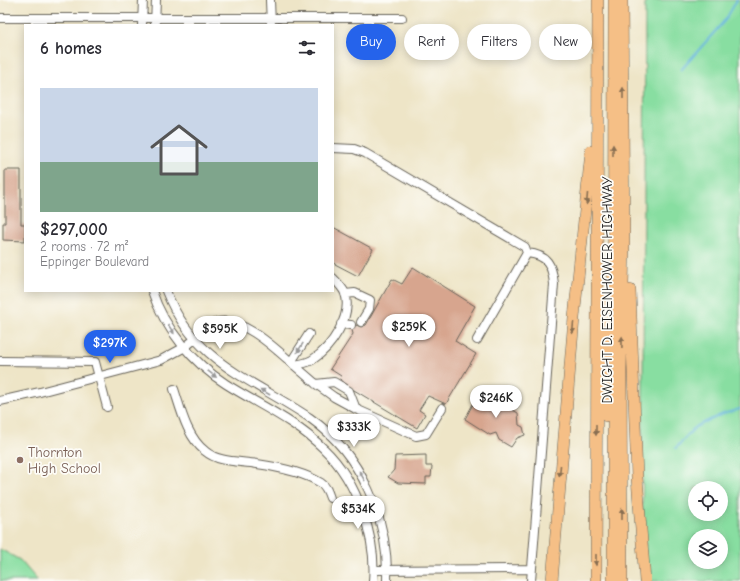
<!DOCTYPE html>
<meta charset="utf-8">
<style>
body{margin:0;font-family:"Comic Neue",sans-serif;background:#f2f2f3;color:#2b2b33;height:100vh;display:flex;flex-direction:column;font-size:15px;white-space:nowrap}
*{box-sizing:border-box;margin:0}
p{font-size:13px;color:#7c7c81}
.icon{flex:none;width:22px;height:22px;fill:none;stroke:currentColor;stroke-width:2;stroke-linecap:round;stroke-linejoin:round}
.map{position:relative;flex:1;overflow:hidden}
.sheet{position:absolute;left:24px;top:24px;width:310px;height:268px;display:flex;flex-direction:column;background:#fff;border-radius:0px;box-shadow:0 2px 10px #0003}
.sheet>*{flex:none}
.hud{position:absolute;left:346px;top:24px;width:334px;height:36px;display:flex;gap:8px}
.fabs{position:absolute;left:688px;top:481px;display:grid;gap:8px}
.fabs a{display:grid;place-items:center;width:40px;height:40px;border-radius:50%;background:#fff;box-shadow:0 2px 10px #0003;font-size:20px}
.price{position:absolute;translate:-50% -34px;padding:0 9px;border-radius:14px;background:#fff;color:#222;font-size:13px;line-height:26px;filter:drop-shadow(0 1px 2px #0008)}
.price::after{content:'';position:absolute;left:50%;top:24px;width:12px;height:9px;margin-left:-6px;background:inherit;clip-path:polygon(0 0,100% 0,50% 100%)}
.price.current{background:#2563eb;color:#fff}
ul{padding:0;list-style:none}
li{display:grid;align-content:center;gap:8px;height:212px;padding:0 16px}
li+li{border-top:1px solid #e1e1e2}
li span{display:grid;place-items:center;height:124px;border-radius:0px;color:#555}
li>.icon{margin-inline-start:auto}
span .icon{width:72px;height:72px;fill:#fffc;stroke-width:1}
li b{font-size:17px}
h2{display:flex;justify-content:space-between;align-items:center;height:48px;padding:0 16px;font-size:17px}
.chip{padding:0 14px;border-radius:18px;background:#fff;box-shadow:0 2px 10px #0003;font-size:14px;line-height:36px}
.chip.current{background:#2563eb;color:#fff}
.map>svg:first-child{display:block}
</style>
<div class="map">
<svg width="740" height="581" viewBox="0 0 740 581">
<rect width="100%" height="100%" fill="#fdfcf7"/>
<filter id="ink" filterUnits="userSpaceOnUse"><feTurbulence type="fractalNoise" baseFrequency=".025" numOctaves="2"/><feDisplacementMap in="SourceGraphic" scale="8" xChannelSelector="R" yChannelSelector="G"/><feConvolveMatrix kernelMatrix="1 2 1 2 8 2 1 2 1" color-interpolation-filters="sRGB"/></filter>
<filter id="wash" filterUnits="userSpaceOnUse"><feTurbulence type="fractalNoise" baseFrequency=".012" numOctaves="4" result="noise"/><feDisplacementMap in="SourceGraphic" scale="16" xChannelSelector="R" yChannelSelector="G"/><feGaussianBlur stdDeviation="0.9" result="paint"/><feColorMatrix in="noise" values="0 0 0 0 0 0 0 0 0 0 0 0 0 0 0 0 0 1.4 0 .05"/><feComposite in="paint" operator="in"/></filter>
<g filter="url(#wash)">
<rect width="100%" height="100%" fill="#eee5c7"/>
<!-- green -->
<path fill="#88dea1" stroke="#527d5e" fill-rule="evenodd" d="M645,0H740V581H642ZM695,488H721V514H695ZM695,536H721V562H695Z
M0,549L20,560L38,581H0Z"/>
<g fill="none" stroke-linecap="round" stroke-linejoin="round">
<!-- stream -->
<path stroke="#61b3dc" stroke-width="2" d="M681,70L726,19L737,0
M676,448L695,427L723,414L740,409"/>
</g>
<g id="blocks">
<!-- building -->
<path fill="#d7a58e" d="M5,170H21V224H25V241L3,240V223H5Z
M333,227L373,249L358,276L333,263Z
M413,267L475,306L455,341L476,354L446,404L428,396L419,410L425,414L417,428L354,390L340,379L341,376L330,369L353,334L352,330L356,325L361,327L366,325L392,279L402,284Z
M480,391L518,413L519,425L523,427L525,435L517,438L511,447L499,440L496,433L490,435L465,419Z
M426,455V466H432L431,477H426V484L398,483L388,477L394,470L395,456Z"/>
</g>
</g>
<g filter="url(#ink)">
<use href="#blocks" fill-opacity="0" stroke="#666258" stroke-width="1"/>
<g fill="none" stroke-linecap="round" stroke-linejoin="round">
<!-- minor casing -->
<g stroke="#666258" stroke-width="10">
<path id="minor" d="M270,0L271,25
M0,18H402
M142,25L143,0
M155,25L156,0
M333,148L354,149L365,153L525,247L527,253L477,340
M527,253C548,255 552,265 554,284L531,581
M152,291C164,328 193,363 226,384C259,405 296,421 324,449C342,466 355,490 363,513C371,535 375,558 373,581
M166,291C195,364 251,378 310,418C361,454 389,519 387,581
M345,294L355,293L370,300L369,309L361,322
M341,324L351,325
M0,361L95,362L107,407
M291,362L309,334
M294,365L316,384L334,397L356,409L416,436L426,434L442,408
M316,384L334,382L349,391L356,409
M174,389C181,410 187,437 205,451C219,463 240,461 257,464C278,467 303,472 321,483C326,486 328,492 330,498
M0,401L40,392L161,360L185,347L215,323C240,314 276,349 294,365C301,364 307,363 312,360C331,348 353,316 345,293C342,287 338,283 333,278
M374,570L532,569"/>
</g>
<!-- highway casing -->
<g stroke="#666258" stroke-width="12">
<path id="highway" d="M630,290L637,478L645,581
M603,299L606,416
M552,581L574,318L591,151
M596,581L598,0
M613,581L614,0
M622,581L621,369L624,244L622,0"/>
</g>
<!-- minor -->
<use href="#minor" stroke="#fff" stroke-width="8"/>
<!-- highway -->
<use href="#highway" stroke="#f5bf86" stroke-width="11"/>
</g>
<!-- one-way arrows -->
<defs><path id="oneway-solid" d="M-6-.8H1V-3.2L6.5 0L1 3.2V.8H-6Z"/></defs>
<g fill="#886e51">
<use href="#oneway-solid" transform="translate(623 93) rotate(-90)"/>
<use href="#oneway-solid" transform="translate(613 150) rotate(-90)"/>
<use href="#oneway-solid" transform="translate(587 199) rotate(95)"/>
<use href="#oneway-solid" transform="translate(573 328) rotate(95)"/>
<use href="#oneway-solid" transform="translate(622 342) rotate(-89)"/>
<use href="#oneway-solid" transform="translate(596 430) rotate(90)"/>
<use href="#oneway-solid" transform="translate(560 471) rotate(95)"/>
<use href="#oneway-solid" transform="translate(622 514) rotate(-90)"/>
<use href="#oneway-solid" transform="translate(596 560) rotate(90)"/>
</g>
<g fill="#999">
<use href="#oneway-solid" transform="translate(171 329) rotate(56)"/>
<use href="#oneway-solid" transform="translate(300 348) rotate(122)"/>
<use href="#oneway-solid" transform="translate(212 374) rotate(37)"/>
<use href="#oneway-solid" transform="translate(265 392) rotate(-150)"/>
<use href="#oneway-solid" transform="translate(362 476) rotate(-120)"/>
</g>
</g>
<!-- markers -->
<circle fill="#8d6e63" stroke="#fdfcf7" stroke-width="1.5" cx="20" cy="460" r="4"/>
<g text-anchor="middle" stroke-width="3.5" stroke-linejoin="round" paint-order="stroke">
<!-- street labels -->
<g font-size="14" fill="#1c1c1c" stroke="#fdfcf7">
<text transform="translate(607 290) rotate(-90)" y="5">DWIGHT D. EISENHOWER HIGHWAY</text>
</g>
<!-- education labels -->
<g font-size="14" fill="#785e54" stroke="#fdfcf7" text-anchor="start">
<text x="28" y="457">Thornton<tspan x="28" dy="16">High School</tspan></text>
</g>
</g>
</svg>
<div class="fabs">
<a><svg class="icon" aria-label="locate" viewBox="0 0 24 24"><circle cx="12" cy="12" r="6"/><path d="M12 2v4M12 18v4M2 12h4M18 12h4"/></svg></a>
<a><svg class="icon" aria-label="layers" viewBox="0 0 24 24"><path d="M12 4l9 5-9 5-9-5zM3 14l9 5 9-5"/></svg></a>
</div>
<b class="price" style="left:409px;top:348px">$259K</b>
<b class="price" style="left:220px;top:350px">$595K</b>
<b class="price current" style="left:110px;top:364px">$297K</b>
<b class="price" style="left:496px;top:419px">$246K</b>
<b class="price" style="left:354px;top:448px">$333K</b>
<b class="price" style="left:358px;top:530px">$534K</b>
<div class="hud">
<a class="chip current">Buy</a>
<a class="chip">Rent</a>
<a class="chip">Filters</a>
<a class="chip">New</a>
</div>
<section class="sheet">
<h2>6 homes<svg class="icon" aria-label="filters" viewBox="0 0 24 24"><path d="M4 7h16M4 17h16"/><circle cx="9" cy="7" r="2"/><circle cx="15" cy="17" r="2"/></svg></h2>
<ul>
<li><span style="background:linear-gradient(#c9d6e8 60%,#7fa58c 0)"><svg class="icon" aria-label="home" viewBox="0 0 24 24"><path d="M3 11l9-7 9 7M6 9v11h12V9"/></svg></span><div><b>$297,000</b><p>2 rooms · 72 m²</p><p>Eppinger Boulevard</p></div></li>
</ul>
</section>
</div>
